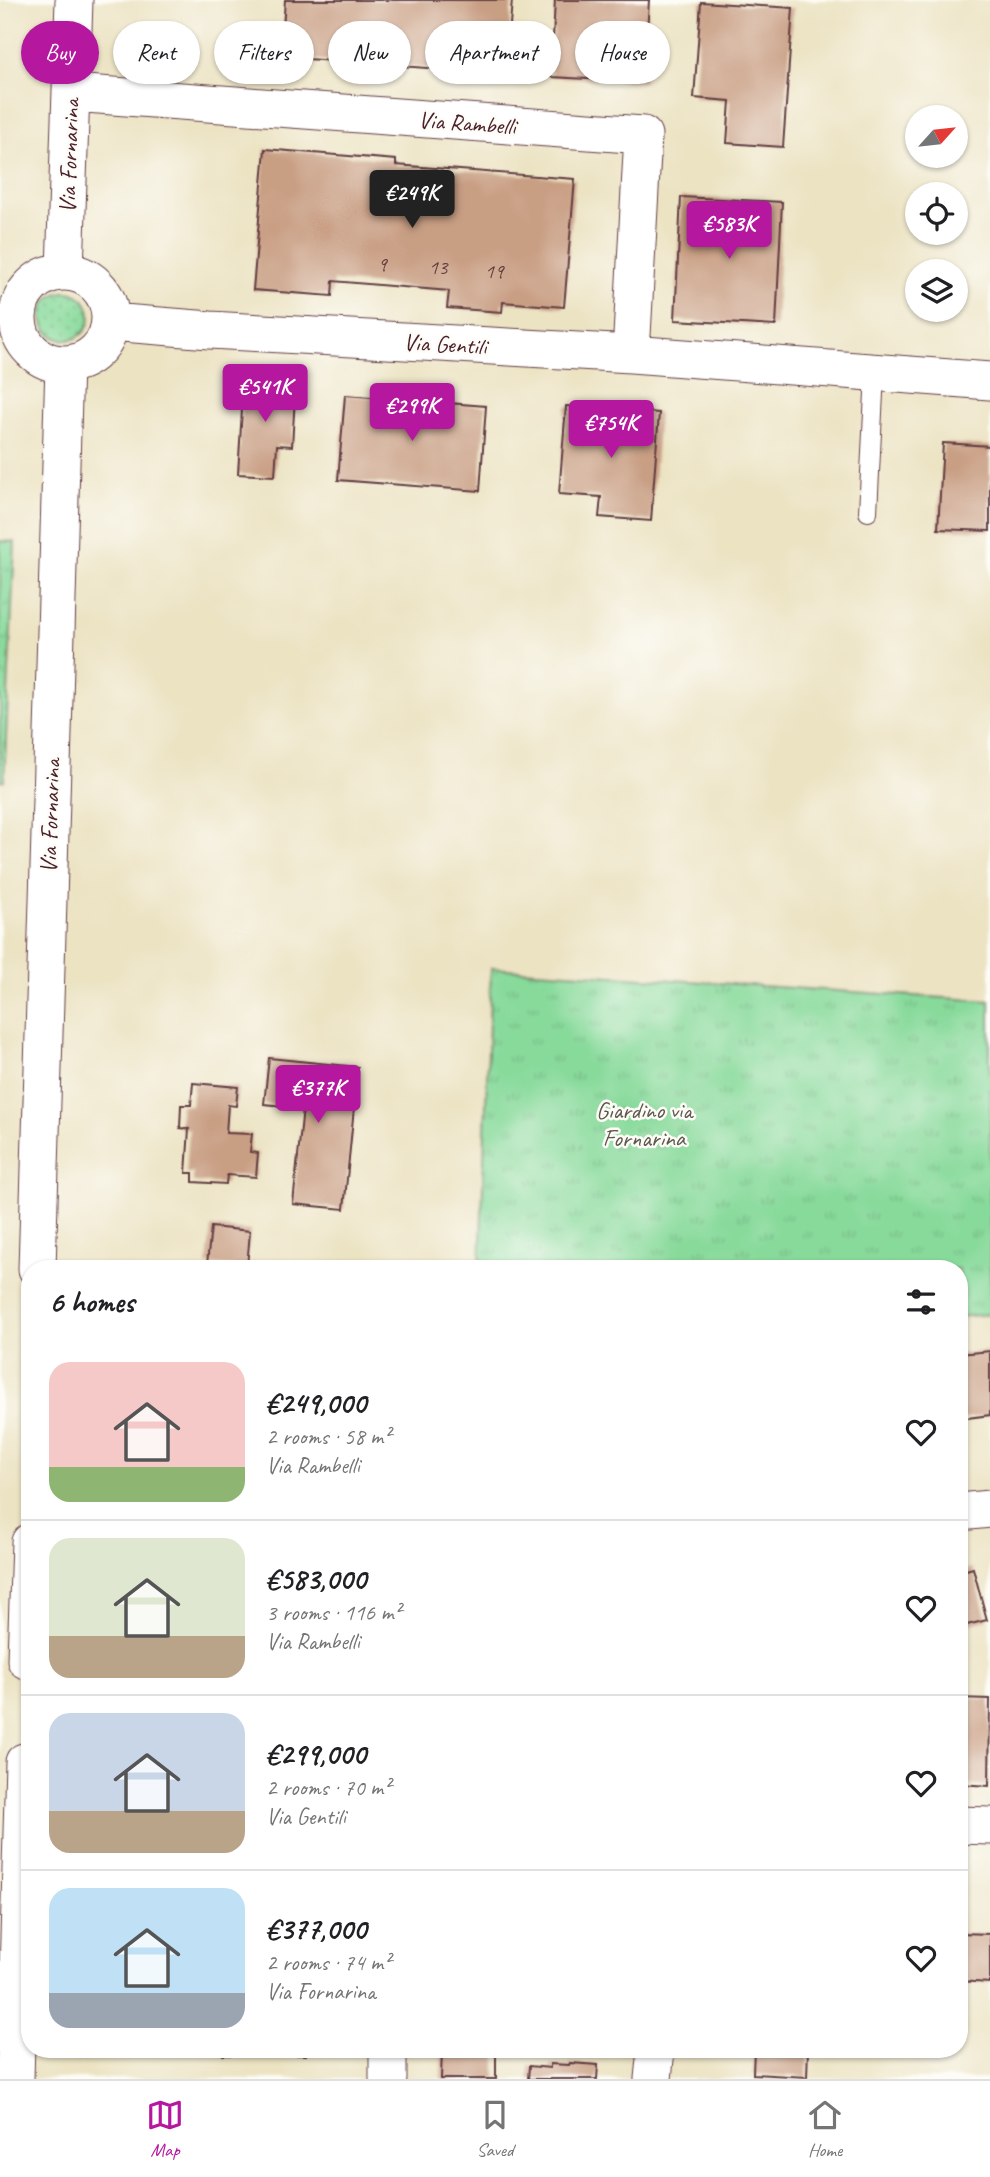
<!DOCTYPE html>
<meta charset="utf-8">
<style>
body{margin:0;font-family:Caveat,sans-serif;background:#f6f6f6;color:#202124;height:100vh;display:flex;flex-direction:column;font-size:26px;white-space:nowrap}
*{box-sizing:border-box;margin:0}
p{font-size:23px;color:#757577}
.icon{flex:none;width:38px;height:38px;fill:none;stroke:currentColor;stroke-width:2;stroke-linecap:round;stroke-linejoin:round}
.map{position:relative;flex:1;overflow:hidden}
.drawer{position:absolute;left:21px;top:1260px;width:947px;height:798px;display:flex;flex-direction:column;background:#fff;border-radius:28px;box-shadow:0 2px 5px #0004}
.drawer>*{flex:none}
.top-card{position:absolute;left:21px;top:21px;width:948px;height:63px;display:flex;gap:14px}
.needle{width:46px;rotate:63deg}
.tools{position:absolute;left:905px;top:105px;display:grid;gap:14px}
.tools a{display:grid;place-items:center;width:63px;height:63px;border-radius:50%;background:#fff;box-shadow:0 2px 5px #0004;font-size:35px}
.price{position:absolute;translate:-50% -60px;padding:0 16px;border-radius:7px;background:#b5179e;color:#fff;font-size:23px;line-height:46px;filter:drop-shadow(0 2px 4px #0008)}
.price::after{content:'';position:absolute;left:50%;top:42px;width:21px;height:16px;margin-left:-10px;background:inherit;clip-path:polygon(0 0,100% 0,50% 100%)}
.price.on{background:#222;color:#fff}
ul{padding:0;list-style:none}
li{display:flex;align-items:center;gap:21px;height:175px;padding:0 28px}
li+li{border-top:2px solid #e0e0e0}
li span{display:grid;place-items:center;flex:none;width:196px;height:140px;border-radius:21px;color:#555}
li>.icon{margin-inline-start:auto}
span .icon{width:84px;height:84px;fill:#fffc;stroke-width:1}
li b{font-size:30px}
h2{display:flex;justify-content:space-between;align-items:center;height:84px;padding:0 28px;font-size:30px}
.chip{padding:0 24px;border-radius:32px;background:#fff;box-shadow:0 2px 5px #0004;font-size:24px;line-height:63px}
.chip.on{background:#b5179e;color:#fff}
.tabs{display:flex;justify-content:space-around;align-items:center;height:98px;border-top:2px solid #e0e0e0;background:#fff;font-size:19px;color:#757577}
.tabs a{display:grid;justify-items:center;gap:4px}
.tabs .on{color:#b5179e}
.map>svg:first-child{display:block}
</style>
<div class="map">
<svg width="990" height="2079" viewBox="0 0 990 2079">
<defs>
<pattern id="grass-dots" width="8" height="8" patternUnits="userSpaceOnUse" patternTransform="scale(1.75)"><rect width="8" height="8" fill="#88da9b"/><path d="M2 2h.1M6 6h.1" fill="none" stroke="#77bb86" stroke-width="1.8" stroke-linecap="round"/></pattern>
<pattern id="park-tufts" width="24" height="20" patternUnits="userSpaceOnUse" patternTransform="scale(1.75)"><rect width="24" height="20" fill="#88da9b"/><path d="M3 7l-1-3M5 7V3M7 7l1-3M15 17l-1-3M17 17v-4M19 17l1-3" fill="none" stroke="#77bb86"/></pattern>
</defs>
<rect width="100%" height="100%" fill="#fdfcf7"/>
<filter id="ink" filterUnits="userSpaceOnUse"><feTurbulence type="fractalNoise" baseFrequency=".0143" numOctaves="2"/><feDisplacementMap in="SourceGraphic" scale="14" xChannelSelector="R" yChannelSelector="G"/><feConvolveMatrix kernelMatrix="1 2 1 2 8 2 1 2 1" color-interpolation-filters="sRGB"/></filter>
<filter id="wash" filterUnits="userSpaceOnUse"><feTurbulence type="fractalNoise" baseFrequency=".00686" numOctaves="4" result="noise"/><feDisplacementMap in="SourceGraphic" scale="28" xChannelSelector="R" yChannelSelector="G"/><feGaussianBlur stdDeviation="1.57" result="paint"/><feColorMatrix in="noise" values="0 0 0 0 0 0 0 0 0 0 0 0 0 0 0 0 0 1.4 0 .05"/><feComposite in="paint" operator="in"/></filter>
<g filter="url(#wash)">
<rect width="100%" height="100%" fill="#ece3c3"/>
<!-- grass -->
<path fill="url(#grass-dots)" stroke="#697c63" stroke-width="2" d="M42 316a24 24 0 1 1 48 0a24 24 0 1 1-48 0Z"/>
<!-- park -->
<path fill="url(#park-tufts)" stroke="#697c63" stroke-width="2" d="M0,541L15,542L4,781H0Z
M491,968L990,1001V1314L959,1317V1269H480Z"/>
<g id="blocks">
<!-- building -->
<path fill="#c99f84" d="M285,0H512L506,74L281,57Z
M555,0H649L644,82L551,77Z
M701,2L793,8L783,147L727,143L730,101L694,98Z
M265,149L396,160V165L575,179L564,307L503,302L502,312L447,308L449,291L333,281L332,296L253,290Z
M681,197L782,202L776,326L675,320Z
M244,377L296,380L292,446L277,445L275,476L238,474Z
M345,395L486,406L480,491L338,480Z
M566,406L659,413L651,521L599,517L601,497L559,494Z
M943,443L990,446V531L938,529Z
M269,1058L358,1067L344,1209L293,1204L303,1108L264,1104Z
M193,1083L238,1087L236,1106L228,1105L226,1133L252,1134L250,1152L258,1153L256,1177L227,1175L226,1184L193,1182V1173H186L189,1129L180,1128L181,1105H191Z
M211,1227L250,1231L247,1267L207,1264Z
M990,1351V1415L959,1419V1354Z
M973,1568L987,1620L959,1627V1572Z
M959,1698L990,1699L989,1786L959,1784Z
M959,1933L990,1934V1983L959,1981Z
M223,2049H306V2055H223Z
M442,2049H496V2079H441Z
M754,2049H808L807,2077L753,2074Z
M570,2063L598,2065L597,2079H528L529,2066L550,2068V2064L569,2065Z"/>
</g>
</g>
<g filter="url(#ink)">
<use href="#blocks" fill-opacity="0" stroke="#623c42" stroke-width="2"/>
<g fill="none" stroke-linecap="round" stroke-linejoin="round">
<!-- service casing -->
<g stroke="#623c42" stroke-width="20">
<path id="service" d="M868,512L875,373"/>
</g>
<!-- minor casing -->
<g stroke="#623c42" stroke-width="39">
<path id="minor" d="M72,93L643,135L631,354
M65,271L74,0
M18 318a46 46 0 1 1 92 0a46 46 0 1 1-92 0Z
M110,322L210,330L631,354L990,381
M37,1269L64,364
M959,1512L990,1509
M26,1660L30,1542
M959,1825L990,1826
M15,2079L24,1762
M388,2079V2049
M653,2079L656,2049"/>
</g>
<!-- service -->
<use href="#service" stroke="#fff" stroke-width="18"/>
<!-- minor -->
<use href="#minor" stroke="#fff" stroke-width="37"/>
</g>
</g>
<g text-anchor="middle" stroke-width="5" stroke-linejoin="round" paint-order="stroke">
<!-- number labels -->
<g font-size="21" fill="#6a3f41">
<text x="382" y="271">9</text>
<text x="438" y="274">13</text>
<text x="494" y="278">19</text>
</g>
<!-- street labels -->
<g font-size="24" fill="#4a1f2b" stroke="#fdfcf7">
<text transform="translate(467 123) rotate(4)" y="8">Via Rambelli</text>
<text transform="translate(69 156) rotate(-88)" y="8">Via Fornarina</text>
<text transform="translate(445 344) rotate(3)" y="8">Via Gentili</text>
<text transform="translate(50 816) rotate(-88)" y="8">Via Fornarina</text>
</g>
<!-- park labels -->
<g font-size="24" fill="#5d574d" stroke="#fdfcf7">
<text x="644" y="1118">Giardino via<tspan x="644" dy="28">Fornarina</tspan></text>
</g>
</g>
</svg>
<div class="tools">
<a><svg class="needle" viewBox="-14 -14 28 28"><path d="M0-13l5 13h-10z" fill="#e53935"/><path d="M0 13l5-13h-10z" fill="#757577"/></svg></a>
<a><svg class="icon" aria-label="locate" viewBox="0 0 24 24"><circle cx="12" cy="12" r="6"/><path d="M12 2v4M12 18v4M2 12h4M18 12h4"/></svg></a>
<a><svg class="icon" aria-label="layers" viewBox="0 0 24 24"><path d="M12 4l9 5-9 5-9-5zM3 14l9 5 9-5"/></svg></a>
</div>
<b class="price on" style="left:412px;top:230px">€249K</b>
<b class="price" style="left:729px;top:261px">€583K</b>
<b class="price" style="left:265px;top:424px">€541K</b>
<b class="price" style="left:412px;top:443px">€299K</b>
<b class="price" style="left:611px;top:460px">€754K</b>
<b class="price" style="left:318px;top:1125px">€377K</b>
<div class="top-card">
<a class="chip on">Buy</a>
<a class="chip">Rent</a>
<a class="chip">Filters</a>
<a class="chip">New</a>
<a class="chip">Apartment</a>
<a class="chip">House</a>
</div>
<section class="drawer">
<h2>6 homes<svg class="icon" aria-label="filters" viewBox="0 0 24 24"><path d="M4 7h16M4 17h16"/><circle cx="9" cy="7" r="2"/><circle cx="15" cy="17" r="2"/></svg></h2>
<ul>
<li><span style="background:linear-gradient(#f6c9c9 75%,#8fb573 0)"><svg class="icon" aria-label="home" viewBox="0 0 24 24"><path d="M3 11l9-7 9 7M6 9v11h12V9"/></svg></span><div><b>€249,000</b><p>2 rooms · 58 m²</p><p>Via Rambelli</p></div><svg class="icon" aria-label="heart" viewBox="0 0 24 24"><path d="M12 20l-8-8c-3-5 5-10 8-4 3-6 11-1 8 4z"/></svg></li>
<li><span style="background:linear-gradient(#dfe7d0 70%,#b9a48a 0)"><svg class="icon" aria-label="home" viewBox="0 0 24 24"><path d="M3 11l9-7 9 7M6 9v11h12V9"/></svg></span><div><b>€583,000</b><p>3 rooms · 116 m²</p><p>Via Rambelli</p></div><svg class="icon" aria-label="heart" viewBox="0 0 24 24"><path d="M12 20l-8-8c-3-5 5-10 8-4 3-6 11-1 8 4z"/></svg></li>
<li><span style="background:linear-gradient(#c9d6e8 70%,#b9a48a 0)"><svg class="icon" aria-label="home" viewBox="0 0 24 24"><path d="M3 11l9-7 9 7M6 9v11h12V9"/></svg></span><div><b>€299,000</b><p>2 rooms · 70 m²</p><p>Via Gentili</p></div><svg class="icon" aria-label="heart" viewBox="0 0 24 24"><path d="M12 20l-8-8c-3-5 5-10 8-4 3-6 11-1 8 4z"/></svg></li>
<li><span style="background:linear-gradient(#bfe0f5 75%,#9aa5b1 0)"><svg class="icon" aria-label="home" viewBox="0 0 24 24"><path d="M3 11l9-7 9 7M6 9v11h12V9"/></svg></span><div><b>€377,000</b><p>2 rooms · 74 m²</p><p>Via Fornarina</p></div><svg class="icon" aria-label="heart" viewBox="0 0 24 24"><path d="M12 20l-8-8c-3-5 5-10 8-4 3-6 11-1 8 4z"/></svg></li>
</ul>
</section>
</div>
<nav class="tabs">
<a class="on"><svg class="icon" aria-label="map" viewBox="0 0 24 24"><path d="M3 6l6-2 6 2 6-2v14l-6 2-6-2-6 2zM9 4v14M15 6v14"/></svg>Map</a>
<a><svg class="icon" aria-label="saved" viewBox="0 0 24 24"><path d="M7 4h10v16l-5-4-5 4z"/></svg>Saved</a>
<a><svg class="icon" aria-label="home" viewBox="0 0 24 24"><path d="M3 11l9-7 9 7M6 9v11h12V9"/></svg>Home</a>
</nav>
